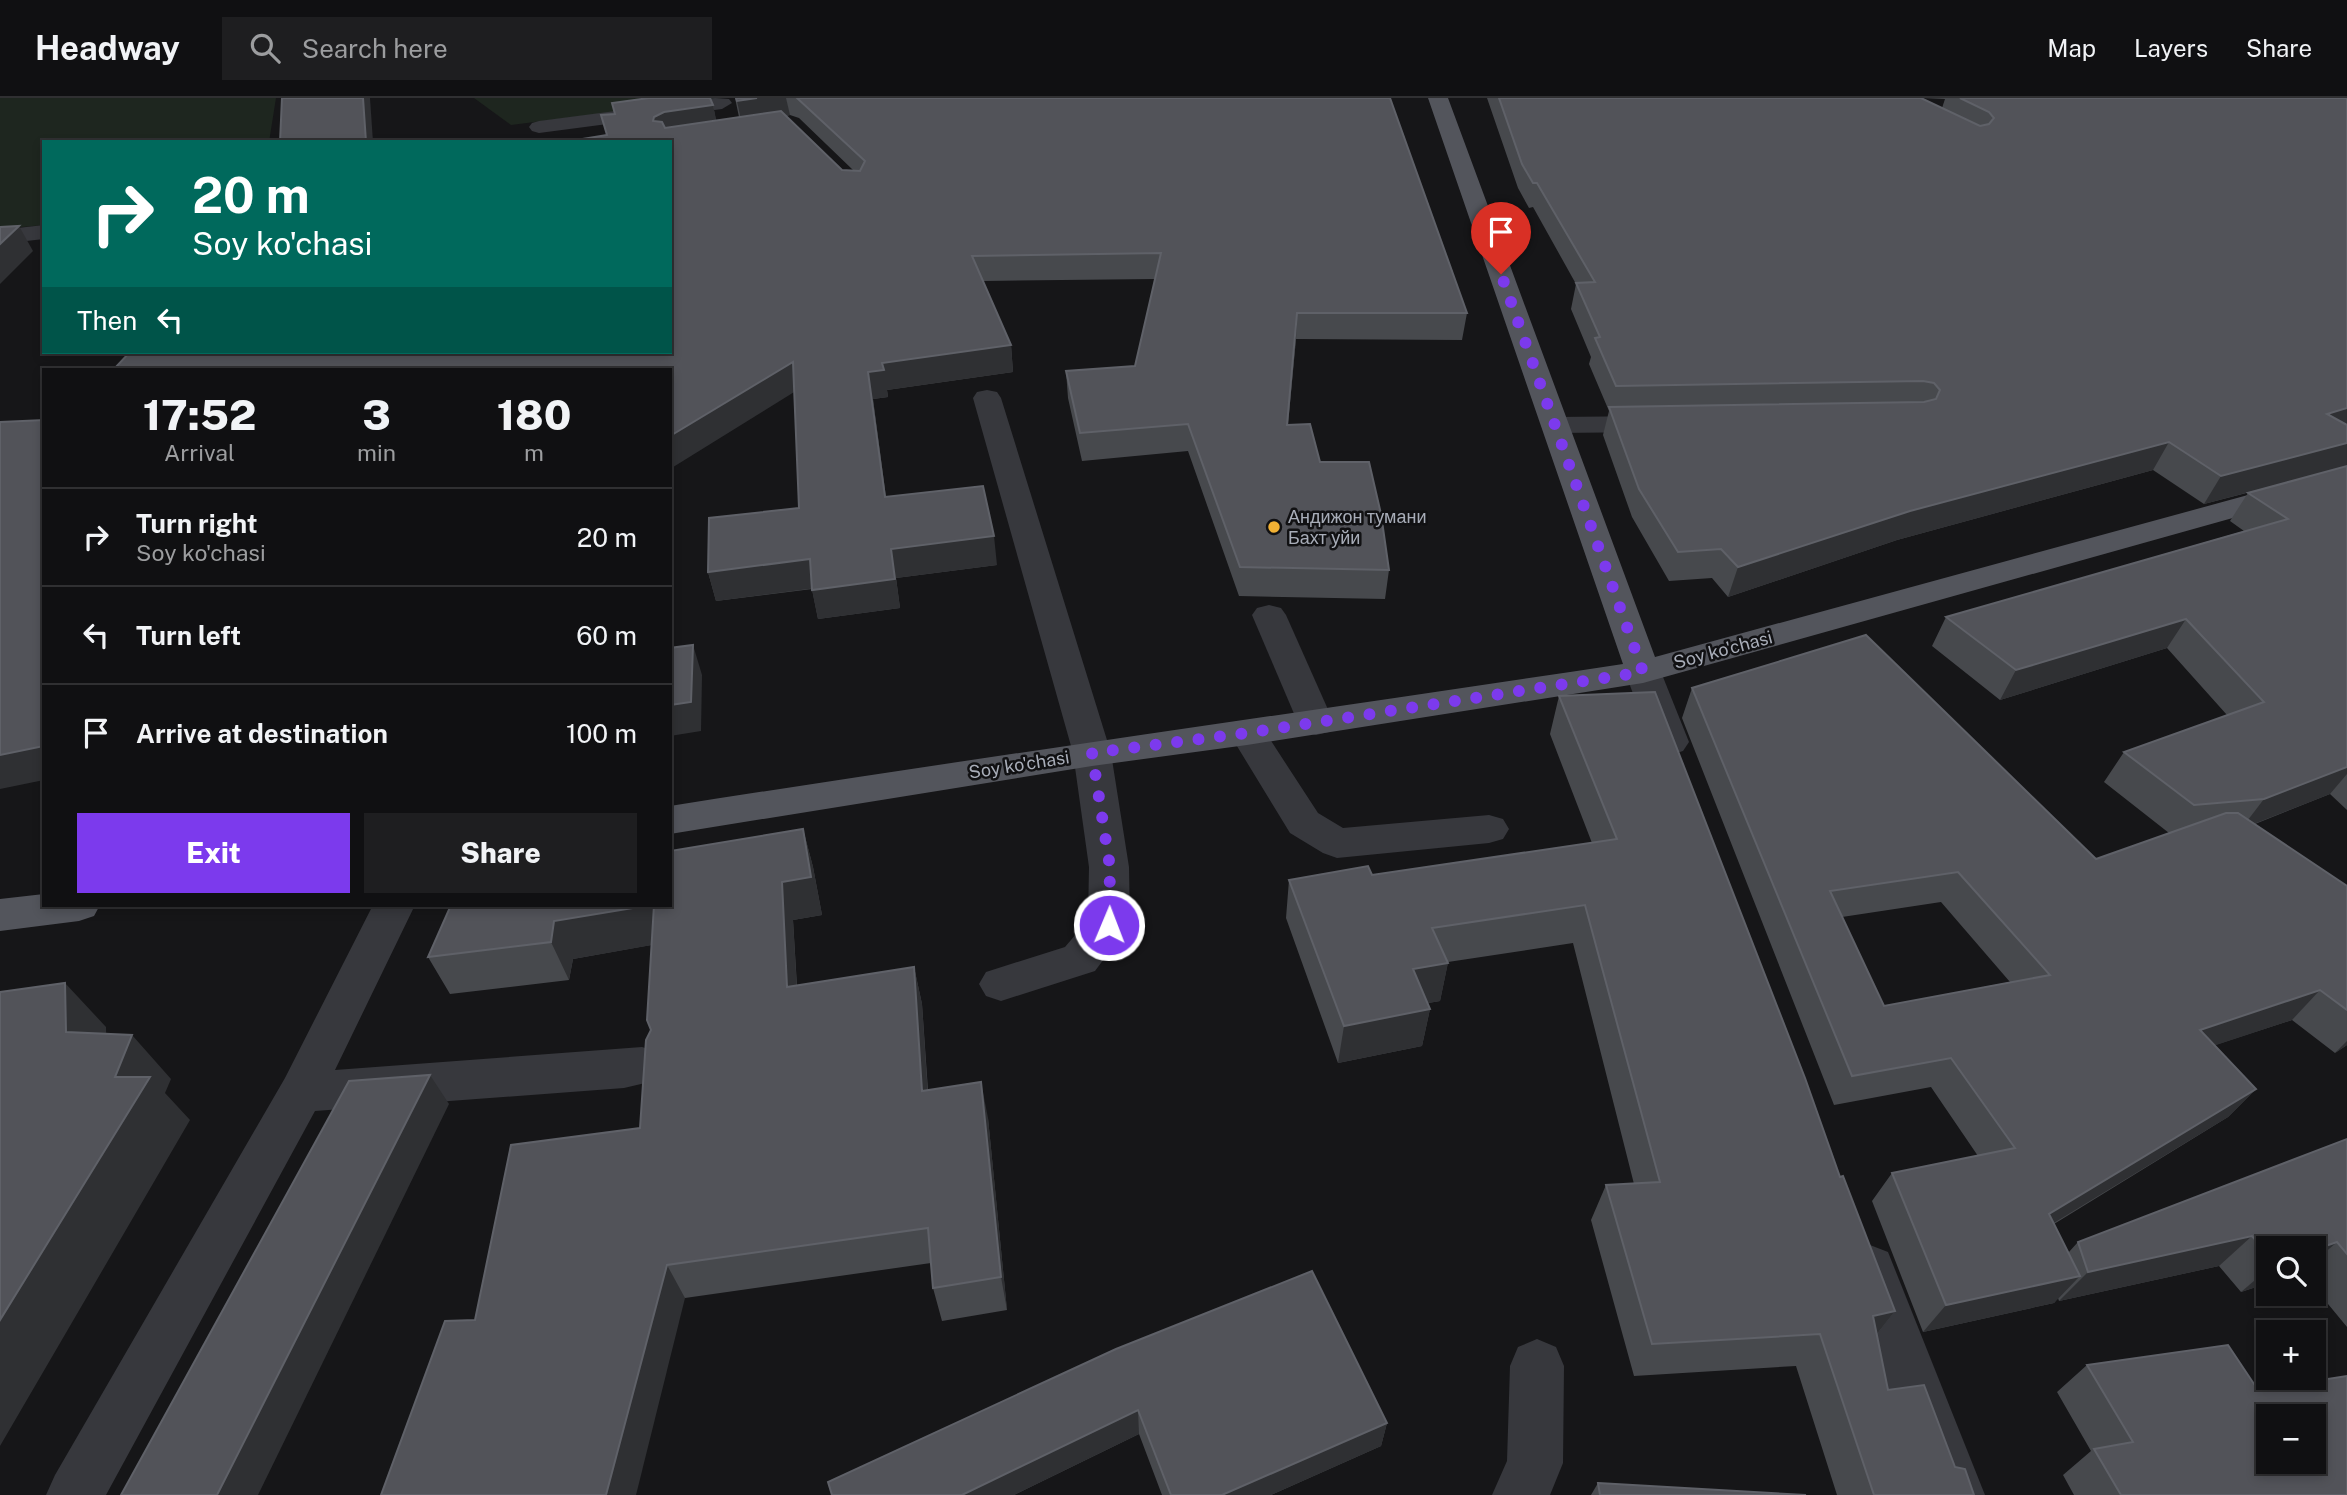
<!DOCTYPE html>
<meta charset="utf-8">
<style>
body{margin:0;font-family:"Public Sans",sans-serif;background:#1e1e20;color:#f1f3f6;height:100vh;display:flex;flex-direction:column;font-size:26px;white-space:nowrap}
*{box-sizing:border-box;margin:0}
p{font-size:23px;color:#9c9d9f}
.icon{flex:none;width:38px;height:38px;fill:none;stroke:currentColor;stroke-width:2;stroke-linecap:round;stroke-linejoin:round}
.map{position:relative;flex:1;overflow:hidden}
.details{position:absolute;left:42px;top:270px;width:630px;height:539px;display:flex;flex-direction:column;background:#101012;border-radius:0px;box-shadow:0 4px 10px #0003,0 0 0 2px #303032}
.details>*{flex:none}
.guide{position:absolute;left:42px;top:42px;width:630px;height:214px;border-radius:0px;box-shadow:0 4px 10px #0003,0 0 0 2px #303032;background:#00695c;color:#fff;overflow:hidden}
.fabs{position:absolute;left:2256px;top:1138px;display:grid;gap:14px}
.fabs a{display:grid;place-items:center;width:70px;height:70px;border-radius:0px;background:#101012;box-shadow:0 4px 10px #0003,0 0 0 2px #303032;font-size:35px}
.pin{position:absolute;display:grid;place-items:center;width:60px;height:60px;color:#fff;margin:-72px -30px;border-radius:50% 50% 50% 0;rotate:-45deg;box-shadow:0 0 7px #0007}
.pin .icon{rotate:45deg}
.me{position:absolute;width:77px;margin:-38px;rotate:1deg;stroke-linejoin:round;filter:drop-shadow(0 0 5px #0008)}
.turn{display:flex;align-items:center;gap:24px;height:147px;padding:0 35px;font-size:32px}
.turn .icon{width:91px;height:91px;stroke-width:2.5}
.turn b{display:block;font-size:49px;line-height:60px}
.then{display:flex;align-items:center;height:66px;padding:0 35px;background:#0003;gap:14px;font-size:26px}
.eta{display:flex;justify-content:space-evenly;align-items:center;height:119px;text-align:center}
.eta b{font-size:42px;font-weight:800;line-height:49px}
.action{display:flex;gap:14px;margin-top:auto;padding:14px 35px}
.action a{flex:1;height:80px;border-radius:0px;background:#7c3aed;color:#fff;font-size:28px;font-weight:800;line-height:80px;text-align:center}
.action a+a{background:#1e1e20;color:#f1f3f6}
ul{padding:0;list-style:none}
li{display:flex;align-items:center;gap:21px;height:98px;padding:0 35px;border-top:2px solid #303032}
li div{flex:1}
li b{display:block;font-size:26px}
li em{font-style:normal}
header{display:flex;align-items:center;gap:42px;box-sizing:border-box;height:98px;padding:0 35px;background:#101012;border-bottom:2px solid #303032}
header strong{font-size:33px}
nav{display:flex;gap:38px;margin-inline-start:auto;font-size:24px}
.search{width:490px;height:63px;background:#1e1e20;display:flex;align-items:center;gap:18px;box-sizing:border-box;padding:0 24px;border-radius:0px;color:#9c9d9f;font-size:26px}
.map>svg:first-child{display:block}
</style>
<header>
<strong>Headway</strong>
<div class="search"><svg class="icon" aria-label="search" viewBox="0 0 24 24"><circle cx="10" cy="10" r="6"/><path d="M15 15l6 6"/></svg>Search here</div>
<nav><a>Map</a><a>Layers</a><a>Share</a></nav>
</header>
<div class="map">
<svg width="2347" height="1397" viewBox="0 0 2347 1397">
<rect width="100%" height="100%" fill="#161618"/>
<!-- green -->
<g fill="#1e261f">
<polygon points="0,0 276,0 269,44 44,44 44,127 0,131"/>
<polygon points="474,0 723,0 511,27"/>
</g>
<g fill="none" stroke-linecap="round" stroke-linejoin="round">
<!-- minor -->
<g fill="#37383d" fill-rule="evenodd">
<polygon points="715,0 729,1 732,5 722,11 539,35 532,33 529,29 532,25 539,23"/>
<polygon points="44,127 44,141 0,146 0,132"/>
<polygon points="987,292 997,294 1001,300 1111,655 1129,769 1130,826 1095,873 1001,903 986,898 979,886 986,874 1065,849 1088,822 1089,769 1073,655 973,300 977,294"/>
<polygon points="1658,318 1668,320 1672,326 1668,332 1658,334 1555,335 1545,333 1541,327 1545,321 1555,319"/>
<polygon points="1269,507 1281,510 1286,517 1334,625 1329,634 1316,637 1303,634 1298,625 1252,517 1257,510"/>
<polygon points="1643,563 1655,566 1661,574 1689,644 1683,653 1670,657 1657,653 1651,644 1625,574 1631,566"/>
<polygon points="1247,623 1260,626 1318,715 1343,730 1489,717 1503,721 1509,731 1503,741 1489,745 1337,760 1323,755 1290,735 1229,635 1234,626"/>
<polygon points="373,807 415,807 335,972 642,949 658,954 665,968 658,982 624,990 315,1013 106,1397 46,1397 55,1377 285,980"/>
<polygon points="1870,1147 1888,1154 1985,1397 1927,1397 1844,1171 1852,1154"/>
<polygon points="1537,1241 1556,1249 1564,1268 1563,1365 1550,1397 1492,1397 1507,1363 1510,1268 1518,1249"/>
</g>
<!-- major -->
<g fill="#53555c" fill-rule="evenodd">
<path d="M1428 0H1448L1655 559 2347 370V388L1643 585 1247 647 1092 668 670 736V708C987 658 1305 614 1623 566Z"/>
<polygon points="44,796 44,807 100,807 94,818 79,823 0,833 0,801"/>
</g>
</g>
<!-- wall -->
<g fill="#47494d" fill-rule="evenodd">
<path d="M735 0H1390L1467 215 1462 242 1296 241 1288 327 1320 364 1389 472 1385 501 1239 498 1188 353 1082 363 1068 300 1066 273 1135 268 1155 181 983 183 1011 247 1013 274 887 292 888 299 873 301 886 399 997 467 896 480 900 510 818 521 812 491 716 503 708 474 799 410 794 294 670 254V44L606 38 713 7 716 23 739 19ZM790 17 799 20 853 72H842L786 18Z"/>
<path d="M1487 0H2347V712L2330 696 2255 726 2347 788V947L2335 955 2292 922 2215 947 2256 991 2228 1019 2054 1126 2068 1155 2078 1144 2347 1041V1229L2314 1189V1150H2268V1185L2241 1194 2219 1168 2059 1203 2058 1200 2054 1205 1923 1234 1872 1103 1892 1075 1978 1058 1931 989 1834 1007 1682 620 1692 590 2096 761 2169 735 2104 684 2124 654 2227 617 2167 550 2000 602 1932 548 1946 519 2244 433 2230 423 2248 395 2285 385 2204 406 2153 372 1897 442 1728 499 1712 480 1669 483 1632 419 1603 337 1609 313 1589 266 1591 259 1571 211 1576 186 1533 109 1529 110 1518 90ZM1922 0 1945 1 1942 10ZM1941 804 2010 884 1884 908 1842 819Z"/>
<polygon points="1559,598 1840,1079 1895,1213 1877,1236 1888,1292 1955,1369 1974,1397 1837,1397 1796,1268 1634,1278 1591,1122 1606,1087 1634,1086 1573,845 1448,864 1440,903 1428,905 1430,911 1422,948 1338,965 1286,820 1289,782 1372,777 1592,745 1550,636"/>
<polygon points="803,731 813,769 822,817 793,822 797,888 914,869 922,906 928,992 988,1020 1007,1212 942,1223 933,1190 931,1165 685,1200 475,1222 640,1030 651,932 651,847 573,861 569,882 450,896 428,859"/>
<polygon points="1116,1251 1387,1325 1381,1348 1271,1397 1162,1397 1139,1336 1014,1397 832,1397"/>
<polygon points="2087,1267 2258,1292 2347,1397 2074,1397 2063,1377 2091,1353 2057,1294"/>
<polygon points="1598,1385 1806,1397 1591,1397"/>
</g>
<!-- shaded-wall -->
<g fill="#2f3033">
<polygon points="363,0 370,0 373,44 366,44"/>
<polygon points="757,0 786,0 790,17 742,26 737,3"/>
<polygon points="713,7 718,30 659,44 653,23 654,19 664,14"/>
<polygon points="19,128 33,153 0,186 0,146"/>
<polygon points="1297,215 1296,241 1285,355 1287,327"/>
<polygon points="1011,247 1013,274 887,292 888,299 873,301 889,428 868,274 882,265"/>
<polygon points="793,264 799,291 670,371 670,338"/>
<polygon points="2347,310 2347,333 2327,316"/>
<polygon points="2169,344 2153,372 1897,442 1728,499 1738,469 1910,413"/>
<polygon points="2347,345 2347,368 2204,406 2221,378"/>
<polygon points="994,438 997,467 896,480 900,510 818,521 812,492 891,451"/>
<polygon points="810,461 816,490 716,503 708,474"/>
<polygon points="2186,521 2167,550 2000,602 2016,572"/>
<polygon points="693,547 702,577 701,633 670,638 670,607"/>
<polygon points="44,648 44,682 0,691 0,657"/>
<polygon points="2347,669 2347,676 2330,696 2241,731 2264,701"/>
<polygon points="803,731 813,769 822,817 793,822 799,927 787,889 782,784"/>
<polygon points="651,807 654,807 669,844 573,861 569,882 551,844 554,823"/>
<polygon points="1448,865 1440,903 1406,909 1413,871"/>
<polygon points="914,869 922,906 930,1029 922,993"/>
<polygon points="65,885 106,929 107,977 66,934"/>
<polygon points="2320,892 2292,922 2174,961 2200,932"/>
<polygon points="1430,911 1422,948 1338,965 1344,928"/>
<polygon points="132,937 171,981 165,995 190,1022 0,1348 0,1222 115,979"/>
<polygon points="2347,943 2347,947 2335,955"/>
<polygon points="430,977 449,1006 258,1397 217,1397"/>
<polygon points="981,984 988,1020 1007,1212 1001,1179"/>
<polygon points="2256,991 2228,1019 2024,1143 2049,1116"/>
<polygon points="2252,1138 2219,1168 2059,1203 2088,1174"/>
<polygon points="2337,1144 2314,1164 2314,1152"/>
<polygon points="667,1167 685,1200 636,1397 606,1397"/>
<polygon points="2268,1171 2268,1185 2241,1194"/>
<polygon points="2080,1178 2054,1205 1923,1234 1946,1207"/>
<polygon points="1895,1213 1869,1246 1873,1218"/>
<polygon points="1138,1312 1139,1336 1014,1397 962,1397"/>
<polygon points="1387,1325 1381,1348 1271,1397 1222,1397"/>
</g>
<!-- building -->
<g fill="#525359" stroke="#5f6168" stroke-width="2" fill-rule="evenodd">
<polygon points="282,0 363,0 366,44 280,44"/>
<polygon points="649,0 710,0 713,7 664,14 654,19 653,23 662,24 665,30 781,13 842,72 860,73 865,63 797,0 1390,0 1467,215 1297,215 1287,327 1310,326 1320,364 1369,364 1381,416 1389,472 1240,469 1188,326 1080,335 1066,273 1135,268 1161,155 972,158 1011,247 882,265 884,272 868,274 885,399 983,388 994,438 891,451 895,481 812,492 810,461 708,474 709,420 799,410 793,264 670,338 670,271 114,271 130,254 670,254 670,44 564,44 607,37 601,17 615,16 612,5"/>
<polygon points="736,0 757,0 737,3"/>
<polygon points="1499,0 1921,0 1980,28 1989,26 1994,20 1989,14 1960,0 2347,0 2347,310 2327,316 2347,327 2347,345 2221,378 2169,344 1910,413 1738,469 1721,451 1678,454 1639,391 1609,309 1924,304 1936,301 1940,292 1934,285 1923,283 1616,288 1595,240 1600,239 1576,185 1595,184 1537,85 1533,85 1522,66"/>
<polygon points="19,128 0,146 0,129"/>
<polygon points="44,322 44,648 0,657 0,324"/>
<polygon points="2347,368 2347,669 2264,701 2194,707 2124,654 2264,604 2186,521 2016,572 1946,519 2288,421 2248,395"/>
<path d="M1866 537 2096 761 2226 715H2238L2347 788V912L2320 892 2200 932 2256 991 2049 1116 2080 1178 1946 1207 1892 1075 2015 1050 1951 960 1852 978 1692 590ZM1958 774 2050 877 1884 908 1830 793Z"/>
<polygon points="693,547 691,604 670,607 670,550"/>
<polygon points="1655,594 1805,980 1840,1079 1843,1078 1895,1213 1873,1218 1888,1292 1924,1287 1955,1369 1965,1371 1974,1397 1874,1397 1820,1236 1652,1246 1606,1087 1660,1084 1585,807 1432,830 1448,865 1413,871 1430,911 1344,928 1289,782 1368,768 1372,777 1617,741 1559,598"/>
<polygon points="803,731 811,779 782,784 787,889 914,869 922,993 981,984 1001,1179 933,1190 928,1130 667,1167 606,1397 381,1397 445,1223 475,1222 511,1047 640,1030 646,942 651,932 647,922 654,807 670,807 670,753"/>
<polygon points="451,807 651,807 554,823 551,844 428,859"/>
<polygon points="65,885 66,934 132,937 115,979 150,979 0,1222 0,894"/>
<polygon points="430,977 217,1397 121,1397 349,983"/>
<polygon points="2347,1041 2347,1156 2337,1144 2314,1152 2314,1150 2268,1150 2268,1156 2252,1138 2088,1174 2078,1144"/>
<polygon points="1312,1173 1387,1325 1222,1397 1171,1397 1138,1312 962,1397 832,1397 828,1384 1116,1251"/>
<path d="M2228 1247 2258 1292 2347 1278V1397H2121L2094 1351 2133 1344 2087 1267ZM2268 1318H2314V1363H2268Z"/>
<polygon points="1598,1385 1806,1397 1600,1397"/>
</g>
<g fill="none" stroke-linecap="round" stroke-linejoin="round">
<!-- route -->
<polyline stroke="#7c3aed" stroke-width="12" stroke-dasharray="0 21.6" points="1109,827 1110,769 1092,655 1247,635 1643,574 1501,176"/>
</g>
<!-- markers -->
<circle fill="#f2b134" stroke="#111113" stroke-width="2.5" cx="1274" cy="429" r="7"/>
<g text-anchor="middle" stroke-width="5" stroke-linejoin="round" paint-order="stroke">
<!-- poi labels -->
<g font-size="18" fill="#a8adb8" stroke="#111113" text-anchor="start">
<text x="1288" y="425">Андижон тумани<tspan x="1288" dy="21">Бахт уйи</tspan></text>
</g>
<!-- street labels -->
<g font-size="18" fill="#a8adb8" stroke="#111113">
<text transform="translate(1723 552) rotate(-15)" y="6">Soy ko'chasi</text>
<text transform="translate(1019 667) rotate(-9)" y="6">Soy ko'chasi</text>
</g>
</g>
</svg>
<div class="fabs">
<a><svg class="icon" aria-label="search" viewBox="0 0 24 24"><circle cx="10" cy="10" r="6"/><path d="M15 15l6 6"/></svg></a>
<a>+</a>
<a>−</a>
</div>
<div class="pin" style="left:1501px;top:176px;background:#d93025"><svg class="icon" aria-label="arrive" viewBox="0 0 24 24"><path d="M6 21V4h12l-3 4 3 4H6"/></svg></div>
<svg class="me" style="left:1109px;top:827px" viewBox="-20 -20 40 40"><circle r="17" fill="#7c3aed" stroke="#fff" stroke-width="3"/><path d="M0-11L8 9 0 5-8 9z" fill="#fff"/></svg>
<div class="guide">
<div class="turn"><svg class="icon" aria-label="right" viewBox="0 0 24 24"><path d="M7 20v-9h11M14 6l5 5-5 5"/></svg><div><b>20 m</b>Soy ko'chasi</div></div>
<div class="then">Then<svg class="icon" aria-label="left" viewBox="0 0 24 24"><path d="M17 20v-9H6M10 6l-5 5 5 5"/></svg></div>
</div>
<section class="details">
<div class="eta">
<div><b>17:52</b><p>Arrival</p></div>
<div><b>3</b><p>min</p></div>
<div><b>180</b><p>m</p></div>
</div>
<ul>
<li><svg class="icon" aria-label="right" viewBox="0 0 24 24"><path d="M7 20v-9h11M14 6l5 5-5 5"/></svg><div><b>Turn right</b><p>Soy ko'chasi</p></div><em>20 m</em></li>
<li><svg class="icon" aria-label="left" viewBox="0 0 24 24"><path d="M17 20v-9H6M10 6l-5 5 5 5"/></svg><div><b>Turn left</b></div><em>60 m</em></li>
<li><svg class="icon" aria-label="arrive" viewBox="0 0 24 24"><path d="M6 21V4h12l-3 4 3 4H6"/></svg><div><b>Arrive at destination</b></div><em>100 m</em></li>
</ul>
<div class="action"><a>Exit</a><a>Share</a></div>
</section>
</div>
